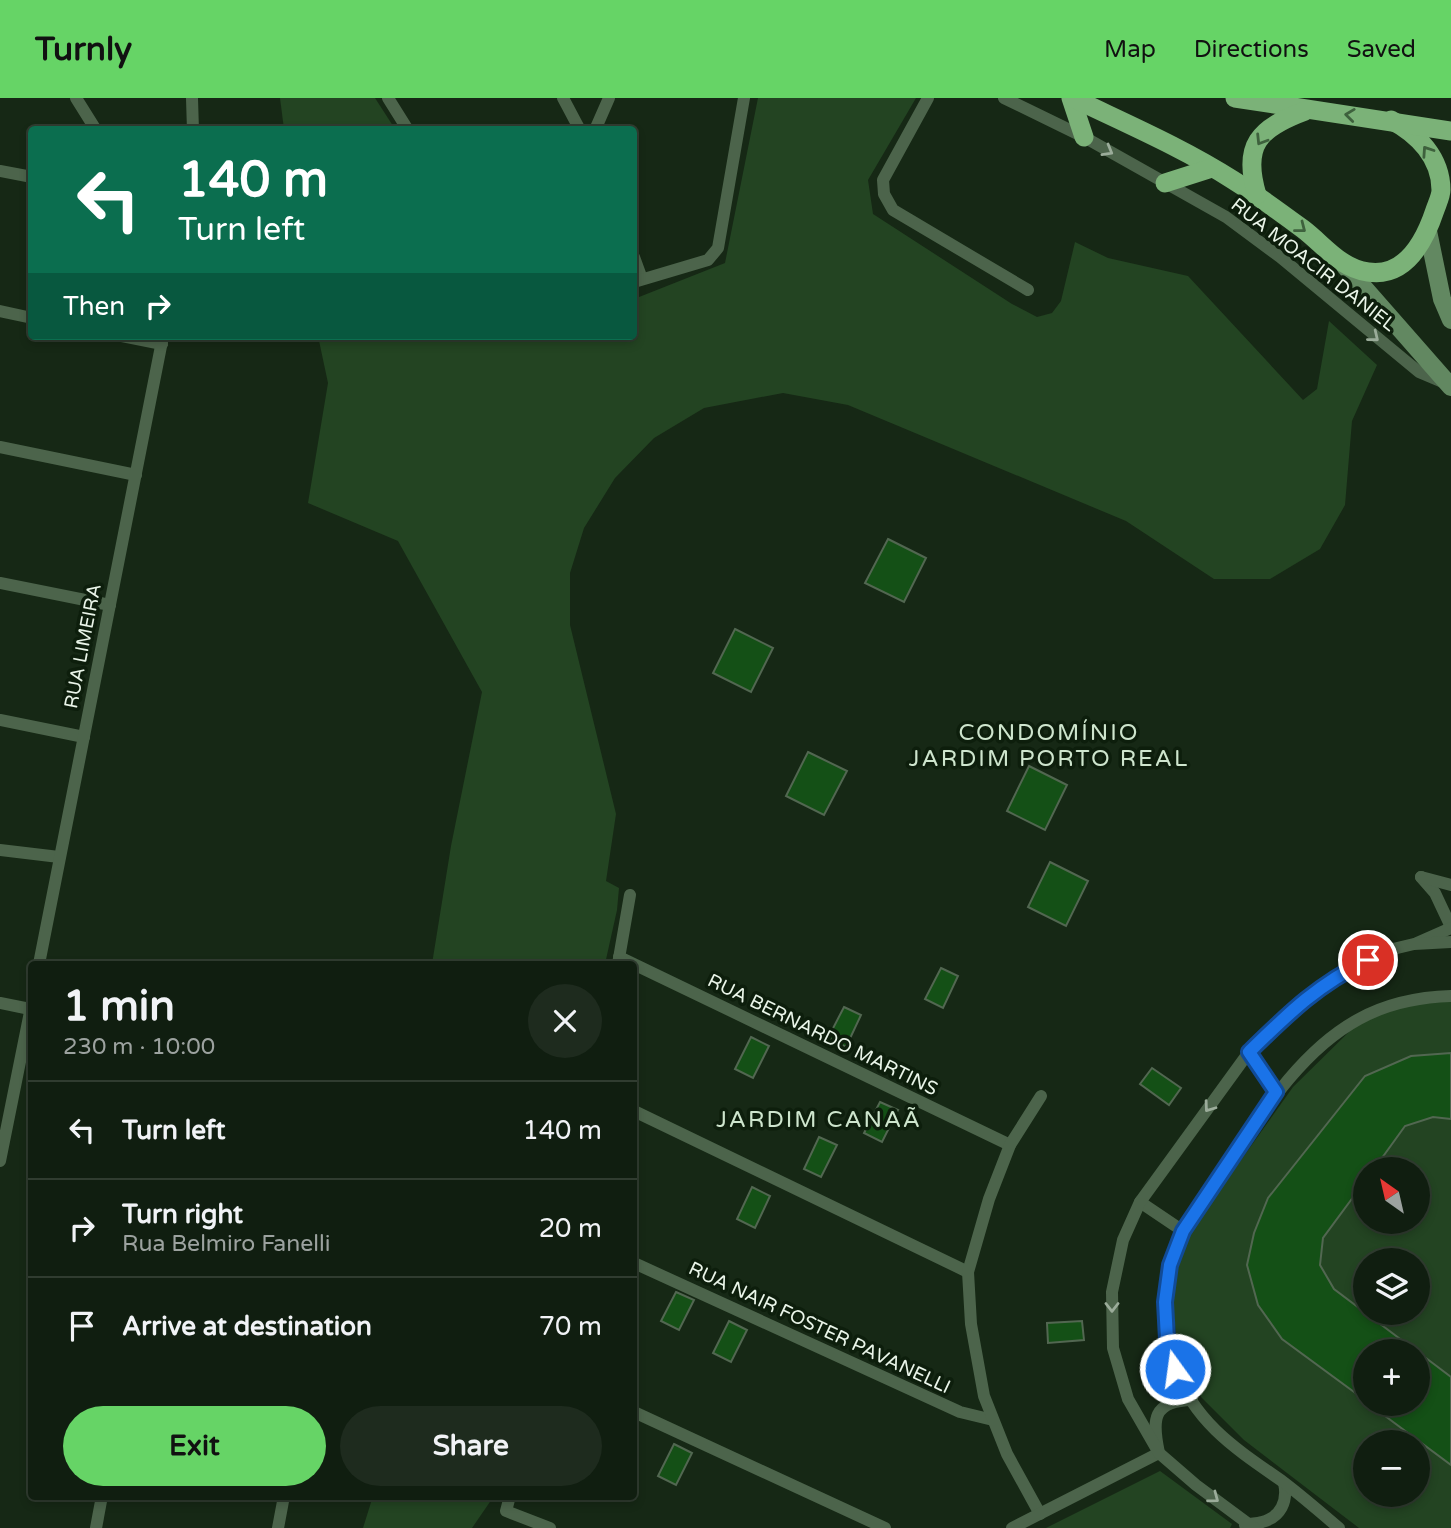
<!DOCTYPE html>
<meta charset="utf-8">
<style>
body{margin:0;font-family:"Varela Round",sans-serif;background:#1e2b1e;color:#f1f3f6;height:100vh;display:flex;flex-direction:column;font-size:26px;white-space:nowrap}
*{box-sizing:border-box;margin:0}
p{font-size:23px;color:#9ca29f}
.icon{flex:none;width:38px;height:38px;fill:none;stroke:currentColor;stroke-width:2;stroke-linecap:round;stroke-linejoin:round}
.map{position:relative;flex:1;overflow:hidden}
.drawer{position:absolute;left:28px;top:863px;width:609px;height:539px;display:flex;flex-direction:column;background:#101e10;border-radius:7px;box-shadow:0 4px 10px #0003,0 0 0 2px #303c30}
.drawer>*{flex:none}
.top-card{position:absolute;left:28px;top:28px;width:609px;height:214px;border-radius:7px;box-shadow:0 4px 10px #0003,0 0 0 2px #303c30;background:#0b6e4f;color:#fff;overflow:hidden}
.needle{width:46px;rotate:326deg}
.tools{position:absolute;left:1353px;top:1059px;display:grid;gap:14px}
.tools a{display:grid;place-items:center;width:77px;height:77px;border-radius:50%;background:#101e10;box-shadow:0 4px 10px #0003,0 0 0 2px #303c30;font-size:35px}
.pin{position:absolute;display:grid;place-items:center;width:60px;height:60px;color:#fff;margin:-30px;border:4px solid #fff;border-radius:50%;box-shadow:0 2px 7px #0007}
.me{position:absolute;width:77px;margin:-38px;rotate:346deg;stroke-linejoin:round;filter:drop-shadow(0 0 5px #0008)}
.turn{display:flex;align-items:center;gap:24px;height:147px;padding:0 35px;font-size:32px}
.turn .icon{width:91px;height:91px;stroke-width:2.5}
.turn b{display:block;font-size:49px;line-height:60px}
.then{display:flex;align-items:center;height:66px;padding:0 35px;background:#0003;gap:14px;font-size:26px}
.round{display:grid;place-items:center;flex:none;width:74px;height:74px;border-radius:37px;background:#1e2b1e}
.headline{display:flex;align-items:center;justify-content:space-between;height:119px;padding:0 35px}
h1{font-size:42px;font-weight:700;line-height:52px}
.action{display:flex;gap:14px;margin-top:auto;padding:14px 35px}
.action a{flex:1;height:80px;border-radius:42px;background:#66d466;color:#111;font-size:28px;font-weight:700;line-height:80px;text-align:center}
.action a+a{background:#1e2b1e;color:#f1f3f6}
ul{padding:0;list-style:none}
li{display:flex;align-items:center;gap:21px;height:98px;padding:0 35px;border-top:2px solid #303c30}
li div{flex:1}
li b{display:block;font-size:26px}
li em{font-style:normal}
header{display:flex;align-items:center;gap:42px;box-sizing:border-box;height:98px;padding:0 35px;background:#66d466;color:#111}
header strong{font-size:33px}
nav{display:flex;gap:38px;margin-inline-start:auto;font-size:24px}
.map>svg:first-child{display:block}
</style>
<header>
<strong>Turnly</strong>
<nav><a>Map</a><a>Directions</a><a>Saved</a></nav>
</header>
<div class="map">
<svg width="1451" height="1430" viewBox="0 0 1451 1430">
<rect width="100%" height="100%" fill="#162815"/>
<!-- green -->
<g fill="#234422" fill-rule="evenodd">
<polygon points="280,0 375,0 395,31 284,31"/>
<polygon points="758,0 916,0 868,82 873,116 1012,206 1037,219 1052,215 1061,203 1075,144 1108,160 1188,178 1303,302 1317,291 1329,223 1377,267 1352,323 1345,407 1320,451 1270,481 1214,481 1126,423 848,307 783,295 704,310 654,340 615,380 584,430 570,475 570,527 616,716 606,783 619,790 617,812 605,866 432,866 451,748 482,594 398,443 308,405 328,285 318,238 532,240 537,238 634,238 634,201 725,165"/>
<path d="M1451 902V1430H1359L1244 1342 1201 1299 1176 1237 1173 1207 1176 1168 1189 1135 1293 989 1357 926 1394 909ZM1365 1071H1418V1124H1365ZM1365 1162H1418V1214H1365ZM1365 1253H1418V1306H1365ZM1365 1344H1418V1396H1365Z"/>
<polygon points="1160,1373 1232,1426 1230,1430 1046,1430"/>
<polygon points="373,1398 494,1398 472,1430 363,1430"/>
</g>
<!-- building -->
<g fill="#145016" stroke="#526751" stroke-width="2">
<polygon points="888,441 926,460 904,504 865,485"/>
<polygon points="735,531 773,550 751,594 713,575"/>
<polygon points="808,654 847,673 824,717 786,698"/>
<polygon points="1029,668 1067,687 1045,732 1007,713"/>
<polygon points="1050,764 1088,783 1066,828 1028,809"/>
<polygon points="941,870 958,878 943,910 925,901"/>
<polygon points="844,909 861,917 846,949 828,940"/>
<polygon points="751,939 769,948 753,980 735,971"/>
<polygon points="1451,955 1451,1021 1433,1019 1405,1028 1374,1071 1365,1071 1365,1083 1323,1140 1320,1167 1334,1191 1416,1253 1365,1253 1365,1302 1282,1241 1258,1207 1247,1167 1254,1135 1268,1100 1365,978 1411,958"/>
<polygon points="1152,970 1181,990 1169,1007 1140,986"/>
<polygon points="880,1004 898,1012 882,1044 864,1035"/>
<polygon points="819,1039 837,1047 821,1079 804,1071"/>
<polygon points="752,1089 770,1098 755,1130 737,1121"/>
<polygon points="676,1194 694,1202 679,1232 661,1223"/>
<polygon points="729,1223 747,1232 731,1264 713,1255"/>
<polygon points="1082,1223 1084,1242 1048,1245 1047,1225"/>
<polygon points="1418,1254 1451,1279 1451,1367 1369,1306 1418,1306"/>
<polygon points="674,1346 692,1355 676,1387 658,1378"/>
</g>
<g fill="none" stroke-linecap="round" stroke-linejoin="round">
<!-- minor -->
<g stroke="#4c644b" stroke-width="12">
<polyline points="76,0 96,32"/>
<polyline points="192,0 193,32"/>
<polyline points="388,0 408,32"/>
<polyline points="563,0 580,32"/>
<polyline points="928,0 883,82 884,96 893,112 1028,192"/>
<polyline points="1004,0 1084,39 1226,119 1280,159 1419,274 1445,285"/>
<polyline points="595,32 609,0"/>
<polyline points="0,73 32,79"/>
<polyline points="634,159 642,181"/>
<polyline points="634,184 708,162 718,150 744,0"/>
<polyline points="0,213 32,220"/>
<polyline points="122,238 162,246"/>
<polyline points="0,349 136,377"/>
<polyline points="0,485 110,507"/>
<polyline points="0,622 84,639"/>
<polyline points="0,752 59,759"/>
<polyline points="1421,779 1435,795 1451,829"/>
<polyline points="1421,779 1451,787"/>
<polyline points="1417,845 1451,830"/>
<polyline points="619,859 1010,1047"/>
<polyline points="39,866 163,238"/>
<polyline points="618,866 630,797"/>
<polyline points="0,905 30,911"/>
<polyline points="1249,954 1276,994"/>
<polyline points="634,1013 968,1174"/>
<polyline points="0,1063 32,904"/>
<polyline points="1140,1104 1183,1133"/>
<polyline points="634,1165 960,1314 993,1322"/>
<polyline points="634,1314 885,1430"/>
<polyline points="510,1398 506,1413 550,1430"/>
<polyline points="1040,1416 1007,1356 984,1298 971,1226 968,1174 989,1101 1010,1047 1041,998"/>
<path d="M1245 1427C1250 1425 1256 1426 1262 1424 1281 1419 1288 1403 1284 1385"/>
<polyline points="96,1430 102,1398"/>
<polyline points="278,1430 284,1398"/>
<path d="M1012 1430 1159 1355C1152 1322 1152 1303 1192 1302"/>
<polyline points="1254,1430 1196,1387 1159,1355 1128,1301 1113,1250 1112,1194 1123,1142 1140,1104 1249,954 1292,911 1319,889 1344,874 1393,851 1414,846 1451,844"/>
<path d="M1339 1430C1320 1414 1302 1398 1282 1383 1236 1351 1195 1325 1175 1270 1163 1238 1161 1198 1171 1165 1181 1133 1201 1106 1220 1078 1258 1022 1298 954 1359 921 1388 905 1419 899 1451 898"/>
</g>
<!-- secondary -->
<g stroke="#628861" stroke-width="18">
<polyline points="1428,133 1442,201 1451,222"/>
<polyline points="1344,167 1451,289"/>
</g>
<!-- trunk -->
<g stroke="#7bb278" stroke-width="19">
<polyline points="1071,0 1084,39"/>
<path d="M1073 0C1127 26 1183 50 1233 82 1257 97 1280 114 1303 131 1324 147 1340 170 1368 174 1406 180 1425 142 1435 112 1437 106 1441 98 1441 92 1441 60 1418 36 1391 22"/>
<polyline points="1235,0 1451,33"/>
<polyline points="1165,85 1212,70"/>
<path d="M1257 97C1242 47 1259 30 1305 13"/>
</g>
</g>
<!-- one-way arrows -->
<defs><path id="oneway-chevron" d="M-2-3.5L2.5 0L-2 3.5" fill="none" stroke-width="1.6" stroke-linecap="round" stroke-linejoin="round" transform="scale(1.75)"/></defs>
<g stroke="#3e613d">
<use href="#oneway-chevron" transform="translate(1350 17) rotate(-173)"/>
<use href="#oneway-chevron" transform="translate(1261 42) rotate(122)"/>
<use href="#oneway-chevron" transform="translate(1427 53) rotate(-124)"/>
<use href="#oneway-chevron" transform="translate(1301 130) rotate(38)"/>
</g>
<g stroke="#9bac9a">
<use href="#oneway-chevron" transform="translate(1108 53) rotate(30)"/>
<use href="#oneway-chevron" transform="translate(1374 239) rotate(39)"/>
<use href="#oneway-chevron" transform="translate(1209 1009) rotate(126)"/>
<use href="#oneway-chevron" transform="translate(1112 1209) rotate(90)"/>
<use href="#oneway-chevron" transform="translate(1214 1400) rotate(37)"/>
</g>
<g fill="none" stroke-linecap="round" stroke-linejoin="round">
<!-- route casing -->
<g stroke="#114b97" stroke-width="18">
<path id="route" d="M1175 1271 1167 1241 1165 1204 1170 1167 1183 1133 1276 994 1249 954C1289 915 1317 887 1368 862"/>
</g>
<!-- route -->
<use href="#route" stroke="#1a73e8" stroke-width="12"/>
</g>
<g text-anchor="middle" stroke-width="7" stroke-linejoin="round" paint-order="stroke">
<!-- street labels -->
<g font-size="19" fill="#eaf5e9" stroke="#0d1e0c">
<text transform="translate(1314 166) rotate(38)" y="7">RUA MOACIR DANIEL</text>
<text transform="translate(82 548) rotate(-79)" y="7">RUA LIMEIRA</text>
<text transform="translate(823 936) rotate(26)" y="7">RUA BERNARDO MARTINS</text>
<text transform="translate(820 1229) rotate(25)" y="7">RUA NAIR FOSTER PAVANELLI</text>
</g>
<!-- quarter labels -->
<g font-size="23" letter-spacing="2" fill="#cee5cd" stroke="#0d1e0c">
<text x="1049" y="642">CONDOMÍNIO<tspan x="1049" dy="26">JARDIM PORTO REAL</tspan></text>
<text x="819" y="1029">JARDIM CANAÃ</text>
</g>
</g>
</svg>
<div class="tools">
<a><svg class="needle" viewBox="-14 -14 28 28"><path d="M0-13l5 13h-10z" fill="#e53935"/><path d="M0 13l5-13h-10z" fill="#9ca29f"/></svg></a>
<a><svg class="icon" aria-label="layers" viewBox="0 0 24 24"><path d="M12 4l9 5-9 5-9-5zM3 14l9 5 9-5"/></svg></a>
<a>+</a>
<a>−</a>
</div>
<div class="pin" style="left:1368px;top:862px;background:#d93025"><svg class="icon" aria-label="arrive" viewBox="0 0 24 24"><path d="M6 21V4h12l-3 4 3 4H6"/></svg></div>
<svg class="me" style="left:1175px;top:1271px" viewBox="-20 -20 40 40"><circle r="17" fill="#1a73e8" stroke="#fff" stroke-width="3"/><path d="M0-11L8 9 0 5-8 9z" fill="#fff"/></svg>
<div class="top-card">
<div class="turn"><svg class="icon" aria-label="left" viewBox="0 0 24 24"><path d="M17 20v-9H6M10 6l-5 5 5 5"/></svg><div><b>140 m</b>Turn left</div></div>
<div class="then">Then<svg class="icon" aria-label="right" viewBox="0 0 24 24"><path d="M7 20v-9h11M14 6l5 5-5 5"/></svg></div>
</div>
<section class="drawer">
<div class="headline"><div><h1>1 min</h1><p>230 m · 10:00</p></div><a class="round"><svg class="icon" aria-label="close" viewBox="0 0 24 24"><path d="M6 6l12 12M18 6L6 18"/></svg></a></div>
<ul>
<li><svg class="icon" aria-label="left" viewBox="0 0 24 24"><path d="M17 20v-9H6M10 6l-5 5 5 5"/></svg><div><b>Turn left</b></div><em>140 m</em></li>
<li><svg class="icon" aria-label="right" viewBox="0 0 24 24"><path d="M7 20v-9h11M14 6l5 5-5 5"/></svg><div><b>Turn right</b><p>Rua Belmiro Fanelli</p></div><em>20 m</em></li>
<li><svg class="icon" aria-label="arrive" viewBox="0 0 24 24"><path d="M6 21V4h12l-3 4 3 4H6"/></svg><div><b>Arrive at destination</b></div><em>70 m</em></li>
</ul>
<div class="action"><a>Exit</a><a>Share</a></div>
</section>
</div>
